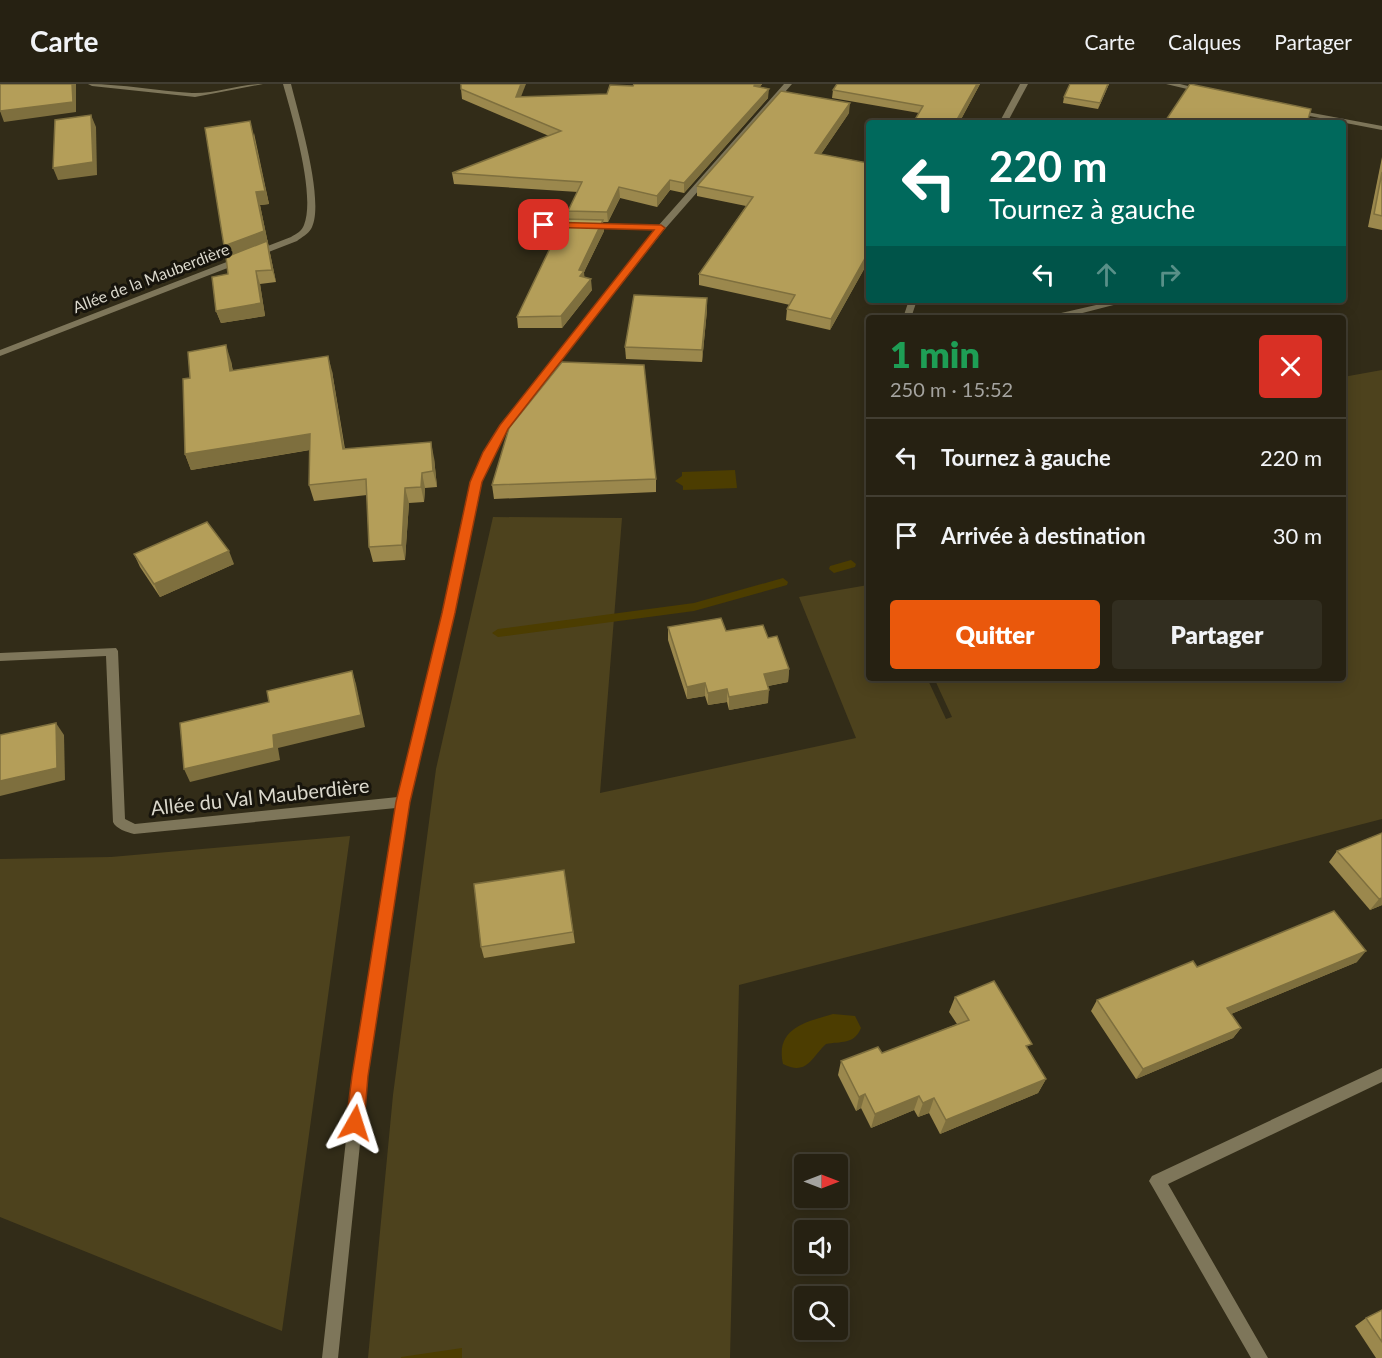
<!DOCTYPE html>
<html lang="fr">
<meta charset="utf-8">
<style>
body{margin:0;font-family:Lato,sans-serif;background:#322e20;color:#f1f3f6;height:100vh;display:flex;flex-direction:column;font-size:22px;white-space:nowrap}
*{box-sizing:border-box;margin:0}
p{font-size:20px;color:#a4a39f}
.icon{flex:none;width:33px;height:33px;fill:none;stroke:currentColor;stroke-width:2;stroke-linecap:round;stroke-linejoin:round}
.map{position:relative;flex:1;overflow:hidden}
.side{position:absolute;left:866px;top:231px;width:480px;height:366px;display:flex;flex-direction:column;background:#262112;border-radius:6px;box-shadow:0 3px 15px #0003,0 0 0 2px #423e32}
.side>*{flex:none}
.banner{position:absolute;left:866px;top:36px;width:480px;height:183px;border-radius:6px;box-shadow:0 3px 15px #0003,0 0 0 2px #423e32;background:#00695c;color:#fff;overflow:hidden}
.needle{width:39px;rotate:90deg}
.fabs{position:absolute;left:794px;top:1070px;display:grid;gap:12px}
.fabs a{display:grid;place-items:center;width:54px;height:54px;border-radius:6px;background:#262112;box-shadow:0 3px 15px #0003,0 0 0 2px #423e32;font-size:30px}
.pin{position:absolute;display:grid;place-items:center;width:51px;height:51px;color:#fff;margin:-26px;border-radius:12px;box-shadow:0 3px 9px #0006}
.me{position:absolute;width:66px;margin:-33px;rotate:6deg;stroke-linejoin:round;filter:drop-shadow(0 0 4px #0008)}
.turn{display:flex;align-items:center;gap:21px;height:126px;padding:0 24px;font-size:27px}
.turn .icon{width:78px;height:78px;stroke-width:2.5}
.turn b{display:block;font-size:42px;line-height:51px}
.lanes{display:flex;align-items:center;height:57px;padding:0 24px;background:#0003;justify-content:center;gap:30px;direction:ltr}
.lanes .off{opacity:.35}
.round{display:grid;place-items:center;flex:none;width:63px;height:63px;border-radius:6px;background:#322e20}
.summary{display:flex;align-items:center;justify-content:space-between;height:102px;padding:0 24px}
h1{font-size:36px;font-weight:800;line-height:45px;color:#1e9e55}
.primary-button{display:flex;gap:12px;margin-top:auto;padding:12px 24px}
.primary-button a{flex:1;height:69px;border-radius:6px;background:#ea580c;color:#fff;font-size:24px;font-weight:800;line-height:69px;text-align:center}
.primary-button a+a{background:#322e20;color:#f1f3f6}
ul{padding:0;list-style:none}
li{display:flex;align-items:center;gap:18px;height:78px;padding:0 24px;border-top:2px solid #423e32}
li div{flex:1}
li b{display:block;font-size:22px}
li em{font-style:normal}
header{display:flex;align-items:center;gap:36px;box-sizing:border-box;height:84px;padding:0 30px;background:#262112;border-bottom:2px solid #423e32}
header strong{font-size:28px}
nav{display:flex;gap:33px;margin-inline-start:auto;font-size:21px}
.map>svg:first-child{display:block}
</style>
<header>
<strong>Carte</strong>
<nav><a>Carte</a><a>Calques</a><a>Partager</a></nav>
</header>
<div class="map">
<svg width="1382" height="1274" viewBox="0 0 1382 1274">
<rect width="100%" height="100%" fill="#322c18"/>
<!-- green -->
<g fill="#4d421d">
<polygon points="1382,286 1382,735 739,901 730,1274 368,1274 393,1011 436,685 493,433 622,434 600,709 856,654 799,513 868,501 868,594 927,594 946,635 952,633 934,594 1342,594 1343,293"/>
<polygon points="350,752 282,1247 0,1133 0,775 111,773"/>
</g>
<!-- water -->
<g fill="#4c3d01">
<polygon points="735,386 737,404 683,406 683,402 675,397 682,392 682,388"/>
<path d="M833 930 855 932 861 944C854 961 841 957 826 960 811 974 807 992 783 980 775 944 806 938 833 930Z"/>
<polygon points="462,1264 462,1274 401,1274 401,1273"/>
</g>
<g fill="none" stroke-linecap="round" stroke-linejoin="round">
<!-- stream -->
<g fill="#4c3d01" fill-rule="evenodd">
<polygon points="851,476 856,480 855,483 834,489 829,485 830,482"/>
<polygon points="783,494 788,498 787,501 694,527 498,553 492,549 498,545 694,519"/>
</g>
<!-- service -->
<polygon fill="#7e765a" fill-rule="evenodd" points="542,139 661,142 665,144 661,146 545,143 542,143"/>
<!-- minor -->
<g fill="#7e765a" fill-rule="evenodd">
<path d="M88 0C123 0 157 7 192 9 215 10 239 0 263 0L195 13 92 2Z"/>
<path d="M283 0H291C298 29 326 119 311 145 308 150 302 153 297 157L0 272V266L291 153C296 150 302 147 304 141 316 111 292 32 283 0Z"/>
<path d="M784 0H792L664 146 508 344 494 368 481 398 455 529 409 718 367 992 338 1274H322L353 992 396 724 134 750C127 748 116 745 113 738L106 572 0 577V569L116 564 118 567 125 735 135 740 398 713 443 529 471 398 484 368 501 341 658 142Z"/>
<polygon points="1020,0 1028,0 1007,39 999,39"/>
<polygon points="909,216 917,216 911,234 903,234"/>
<polygon points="1118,216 1133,216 1063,234 1047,234 1048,232"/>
<polygon points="1382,984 1382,998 1168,1100 1268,1274 1251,1274 1152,1102 1149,1097 1152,1092"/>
</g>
<!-- tertiary -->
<g fill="#7e765a" fill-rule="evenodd">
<polygon points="1166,0 1180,0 1208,7 1204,9"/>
<polygon points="1291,25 1382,42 1382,46 1294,29 1290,27"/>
</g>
</g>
<!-- wall -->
<g fill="#9b884d">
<polygon points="634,0 762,0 760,3 768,14 684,109 670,106 657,123 620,114 608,138 603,138 604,147 584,188 584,193 592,206 562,244 518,244 517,233 569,135 568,127 578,108 454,100 452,89 549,52 462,15 461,5 521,13 607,10 633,2"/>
<polygon points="837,0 980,0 959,39 919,29 832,14 833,6"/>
<polygon points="1070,0 1109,0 1098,25 1063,19 1064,13"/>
<polygon points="849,29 821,70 868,79 868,178 830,246 786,236 787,225 790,221 699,201 699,190 746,122 697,112 697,102"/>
<polygon points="254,49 269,120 260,121 276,198 260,200 265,232 221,239 216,227 228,190 227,172"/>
<polygon points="1382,73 1382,146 1368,143"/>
<polygon points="707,214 707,226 702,278 626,275 625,263"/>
<polygon points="231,277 233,287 332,287 345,365 434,374 437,403 425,404 424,418 409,419 405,476 373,478 369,463 367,411 314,417 309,401 310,366 191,386 185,370 190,294"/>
<polygon points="656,395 656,408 494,415 492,401"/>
<polygon points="134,470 234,480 160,513 140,483"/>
<polygon points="668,543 726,547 768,554 789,585 788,598 768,602 768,619 729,626 727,618 708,621 705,612 687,615 668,556"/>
<polygon points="1382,749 1382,821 1370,826 1329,778 1337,767"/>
<polygon points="564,786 575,859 484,874 481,863"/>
<polygon points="1357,878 1231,930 1241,944 1233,954 1136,995 1091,927 1097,916 1197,883"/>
<polygon points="955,913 1029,966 1046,995 1038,1009 940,1050 929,1029 918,1033 914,1026 871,1044 861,1024 856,1027 838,991 841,977 882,969 957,940 949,928"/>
<polygon points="1382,1226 1382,1274 1376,1274 1355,1242 1366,1234"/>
</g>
<!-- shaded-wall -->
<g fill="#7e6f3e">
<polygon points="72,0 76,0 76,28 4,38 0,27"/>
<polygon points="521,0 526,0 517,23 516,13"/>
<polygon points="755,0 762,0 753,12 754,2"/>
<polygon points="977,0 980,0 959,39 955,39"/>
<polygon points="1108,0 1109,0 1098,25 1100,19"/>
<polygon points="769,5 768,14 684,109 684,99"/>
<polygon points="850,19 849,29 815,79 815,69"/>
<polygon points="91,31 96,43 97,91 58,96 53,84"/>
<polygon points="250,37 269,120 260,121 276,198 272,186 228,175 224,162"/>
<polygon points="670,96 670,106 657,123 657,112"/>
<polygon points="619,103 620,114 608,138 607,128"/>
<polygon points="603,136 604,147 584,188 585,198 581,203 579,186"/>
<polygon points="868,169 868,178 830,246 831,235"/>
<polygon points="256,187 260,200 265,232 221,239 216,227"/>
<polygon points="591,195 592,206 562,244 561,232"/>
<polygon points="707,214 707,226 702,278 702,266"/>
<polygon points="226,261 231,277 235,303 230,287"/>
<polygon points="328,272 332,287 347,381 343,365"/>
<polygon points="310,350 315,365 191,386 185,370"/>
<polygon points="431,358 434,374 437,403 433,387"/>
<polygon points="422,389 425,404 424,418 421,403"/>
<polygon points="405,404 409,419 405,476 402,461"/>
<polygon points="229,467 234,480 160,513 154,500"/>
<polygon points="789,585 788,598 763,603 764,590"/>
<polygon points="352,587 356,600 365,643 278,664 280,676 190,698 184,685 273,651"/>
<polygon points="705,599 705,612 687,615 687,603"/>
<polygon points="727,605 727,618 708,621 708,609"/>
<polygon points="769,606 768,619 729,626 729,613"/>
<polygon points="56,639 64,651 65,696 0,712 0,697"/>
<polygon points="1382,814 1382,821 1370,826 1379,815"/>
<polygon points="1366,867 1357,878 1219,935 1227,924"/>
<polygon points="1241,944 1233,954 1136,995 1143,985"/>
<polygon points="1046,995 1038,1009 940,1050 946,1036"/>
<polygon points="865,1010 861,1024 856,1027 859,1013"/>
<polygon points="919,1012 914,1026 871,1044 875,1030"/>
<polygon points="934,1014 929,1029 918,1033 923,1019"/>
</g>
<!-- building -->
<g fill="#b49e59" stroke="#7e6f3e" stroke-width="1.5">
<polygon points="0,0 72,0 73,18 0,27"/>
<polygon points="461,0 521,0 516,13 607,10 610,1 633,2 634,0 755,0 754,2 769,5 684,99 670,96 657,112 619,103 607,128 568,127 582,98 452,89 561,47 461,5"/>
<polygon points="837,0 977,0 955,39 913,39 923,22 833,6"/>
<polygon points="1070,0 1108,0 1100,19 1064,13"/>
<polygon points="1190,0 1311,25 1307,39 1164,39"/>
<polygon points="781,7 850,19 815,69 868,79 868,169 831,235 787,225 795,211 699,190 753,113 697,102"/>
<polygon points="91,31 93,78 53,84 55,36"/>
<polygon points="250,37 265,107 256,108 264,147 224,162 205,44"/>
<polygon points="1382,88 1382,132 1374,130"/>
<polygon points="564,135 603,136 579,186 584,187 580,192 591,195 561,232 517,233"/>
<polygon points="267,157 272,186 256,187 261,219 216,227 212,193 228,190 226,173"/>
<polygon points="634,211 707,214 702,266 625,263"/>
<polygon points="226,261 230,287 328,272 343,365 431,358 433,387 422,389 421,403 405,404 402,461 369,463 366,395 309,401 310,350 185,370 183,295 190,294 188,268"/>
<polygon points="562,278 644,281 656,395 492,401 509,344"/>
<polygon points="207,438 229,467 154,500 134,470"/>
<polygon points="721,534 726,547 763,541 768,554 777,552 789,585 764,590 769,606 729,613 727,605 708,609 705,599 687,603 668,543"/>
<polygon points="352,587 361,631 273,651 274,664 184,685 180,639 269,618 267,607"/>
<polygon points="56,639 57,684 0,697 0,651"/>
<polygon points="1382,749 1382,814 1379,815 1337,767"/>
<polygon points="564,786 573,848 481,863 474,800"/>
<polygon points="1334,827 1366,867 1227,924 1241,944 1143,985 1097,916 1193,877 1197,883"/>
<polygon points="994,897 1032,960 1026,962 1046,995 946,1036 934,1014 923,1019 919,1012 875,1030 865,1010 859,1013 841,977 878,963 882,969 969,936 955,913"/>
<polygon points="1382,1226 1382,1258 1366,1234"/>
</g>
<!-- route -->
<polygon fill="#ea580c" stroke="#983908" stroke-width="1.5" points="544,138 661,141 665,144 508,345 482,398 455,529 410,718 368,992 364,1039 361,1045 355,1047 349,1045 346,1039 352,992 396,718 442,529 470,398 483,368 500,341 654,146 541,143 540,141"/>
<g text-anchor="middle" stroke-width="6" stroke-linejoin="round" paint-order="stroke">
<!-- far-street labels -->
<g font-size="16" fill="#dbd8cc" stroke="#17140c">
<text transform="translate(151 194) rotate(-21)" y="6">Allée de la Mauberdière</text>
</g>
<!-- street labels -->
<g font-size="20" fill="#dbd8cc" stroke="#17140c">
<text transform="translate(260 713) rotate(-6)" y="7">Allée du Val Mauberdière</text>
</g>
</g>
</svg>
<div class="fabs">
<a><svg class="needle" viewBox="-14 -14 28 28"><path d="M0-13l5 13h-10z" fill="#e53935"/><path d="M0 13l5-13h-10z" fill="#a4a39f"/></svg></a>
<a><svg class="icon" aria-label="sound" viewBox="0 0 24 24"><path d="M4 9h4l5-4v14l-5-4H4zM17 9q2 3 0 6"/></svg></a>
<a><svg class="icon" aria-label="search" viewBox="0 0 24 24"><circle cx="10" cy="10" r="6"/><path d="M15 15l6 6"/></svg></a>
</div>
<div class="pin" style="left:544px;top:141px;background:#d93025"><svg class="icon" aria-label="arrive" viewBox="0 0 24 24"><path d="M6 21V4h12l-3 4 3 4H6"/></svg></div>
<svg class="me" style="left:355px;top:1039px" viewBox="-20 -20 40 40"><path d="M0-17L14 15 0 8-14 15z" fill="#ea580c" stroke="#fff" stroke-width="4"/></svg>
<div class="banner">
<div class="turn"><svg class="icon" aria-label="left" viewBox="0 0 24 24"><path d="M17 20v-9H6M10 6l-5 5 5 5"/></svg><div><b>220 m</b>Tournez à gauche</div></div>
<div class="lanes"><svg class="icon" aria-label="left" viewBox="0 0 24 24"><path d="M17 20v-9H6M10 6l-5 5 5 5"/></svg><svg class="icon off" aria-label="ahead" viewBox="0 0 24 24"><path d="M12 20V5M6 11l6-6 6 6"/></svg><svg class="icon off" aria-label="right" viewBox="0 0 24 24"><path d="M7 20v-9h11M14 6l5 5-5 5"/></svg></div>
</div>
<section class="side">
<div class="summary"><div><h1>1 min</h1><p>250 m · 15:52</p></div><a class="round" style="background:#d93025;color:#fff"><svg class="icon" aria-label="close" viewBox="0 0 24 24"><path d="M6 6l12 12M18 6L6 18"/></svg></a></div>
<ul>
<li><svg class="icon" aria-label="left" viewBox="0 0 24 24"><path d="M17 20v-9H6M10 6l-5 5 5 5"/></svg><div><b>Tournez à gauche</b></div><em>220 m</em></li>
<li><svg class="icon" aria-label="arrive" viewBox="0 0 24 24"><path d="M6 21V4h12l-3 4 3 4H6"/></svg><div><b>Arrivée à destination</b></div><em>30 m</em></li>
</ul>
<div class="primary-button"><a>Quitter</a><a>Partager</a></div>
</section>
</div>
